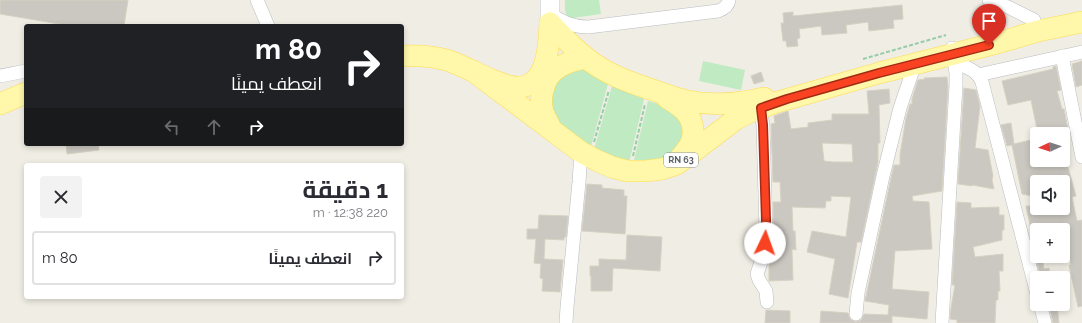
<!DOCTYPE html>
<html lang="ar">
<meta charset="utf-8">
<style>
body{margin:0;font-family:Raleway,Cairo,sans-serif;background:#f2f2f3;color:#2b2b33;direction:rtl;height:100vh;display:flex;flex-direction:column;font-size:15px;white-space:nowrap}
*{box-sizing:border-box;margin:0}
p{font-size:13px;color:#7c7c81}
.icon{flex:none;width:22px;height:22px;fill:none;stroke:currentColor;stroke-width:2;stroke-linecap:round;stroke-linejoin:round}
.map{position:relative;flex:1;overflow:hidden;direction:ltr}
.side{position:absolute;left:24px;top:163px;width:380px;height:136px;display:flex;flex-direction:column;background:#fff;border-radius:4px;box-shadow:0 2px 6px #0003;direction:rtl}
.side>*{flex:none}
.hud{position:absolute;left:24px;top:24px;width:380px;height:122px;border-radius:4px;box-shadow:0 2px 6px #0003;direction:rtl;background:#202124;color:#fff;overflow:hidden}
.needle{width:26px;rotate:266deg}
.controls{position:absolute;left:1030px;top:127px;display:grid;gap:8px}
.controls a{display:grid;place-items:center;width:40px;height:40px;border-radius:4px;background:#fff;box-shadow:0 2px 6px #0003;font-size:20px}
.pin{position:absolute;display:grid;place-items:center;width:34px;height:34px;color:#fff;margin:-41px -17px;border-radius:50% 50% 50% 0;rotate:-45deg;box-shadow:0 0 4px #0007}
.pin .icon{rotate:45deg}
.me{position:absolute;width:44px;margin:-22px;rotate:3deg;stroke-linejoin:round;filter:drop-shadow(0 0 3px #0008)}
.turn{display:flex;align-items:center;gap:14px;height:84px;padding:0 16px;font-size:18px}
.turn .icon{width:52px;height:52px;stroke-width:2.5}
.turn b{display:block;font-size:28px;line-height:34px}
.lanes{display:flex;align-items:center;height:38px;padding:0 16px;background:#0003;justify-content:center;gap:20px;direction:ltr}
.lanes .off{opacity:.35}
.round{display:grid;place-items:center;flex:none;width:42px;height:42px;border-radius:4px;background:#f2f2f3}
.summary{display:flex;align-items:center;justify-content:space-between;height:68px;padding:0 16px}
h1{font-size:24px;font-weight:700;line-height:30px}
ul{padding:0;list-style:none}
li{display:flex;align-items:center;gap:12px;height:54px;margin:0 8px 6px;padding:0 8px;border:2px solid #e1e1e2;border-radius:4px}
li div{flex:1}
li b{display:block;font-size:15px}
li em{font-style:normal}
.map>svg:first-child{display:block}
</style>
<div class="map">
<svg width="1082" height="323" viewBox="0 0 1082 323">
<rect width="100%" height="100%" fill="#f0eee4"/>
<!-- green -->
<g fill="#bfeac2">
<path d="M565 0H599L601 14 573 18C563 17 565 7 565 0Z"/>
<polygon points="703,61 745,70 741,90 699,81"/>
<polygon points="580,68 608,84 590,150 550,116 551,79"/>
<polygon points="612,86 644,99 629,163 593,153"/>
<polygon points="648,101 672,108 686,129 676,153 653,162 633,164"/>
</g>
<!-- building -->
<g fill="#cbc8c1" stroke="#d6d1c2" fill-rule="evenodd">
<polygon points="0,0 128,0 124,26 71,26 0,14"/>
<polygon points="902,5 903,19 893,20 894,28 869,31 868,22 846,25 847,33 822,35 821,26 799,29 800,38 797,39 798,46 787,47 786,41 783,41 781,23 784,23 783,13 793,12 793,16"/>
<polygon points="1082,61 1082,85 1076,87 1072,64"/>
<polygon points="1056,66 1061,90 1057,91 1062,109 1064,109 1069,134 1063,136 1063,134 1038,134 1031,100 1008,105 1002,81 1053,69 1053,67"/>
<polygon points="761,72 764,81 754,84 751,76"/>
<polygon points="947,77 948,86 942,191 912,196 913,201 929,202 932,249 895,251 892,289 929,292 927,319 892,316 892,323 820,323 821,311 848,313 849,317 851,320 856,322 860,321 862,319 864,314 888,315 889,305 865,301 891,178 894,165 900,165 900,155 906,118 910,104 912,104 912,99 918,80 925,79 924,78"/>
<polygon points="964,88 976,90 980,106 975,148 988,150 993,176 992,180 994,189 972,185 972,186 958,184"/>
<path d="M889 89 890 103 879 105 880 143H878V162L861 242H857L848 298 829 294 835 259 807 252 812 231 846 237 851 197 831 196V201H826L825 208 792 207 793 231H795L796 250 792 249 793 280 769 281V265L771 257 774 231 773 202H781L780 182H773L771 124 775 123 774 116 788 111 791 129 808 127V123L832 120V114H869L867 91ZM822 143 852 144 853 162H833L824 161Z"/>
<polygon points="1011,123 1014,144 1035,139 1037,147 1037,163 1049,160 1066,160 1076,196 1072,197 1077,221 1082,220 1082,306 1078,307 1069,265 1071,265 1062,227 1048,230 1031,230 1026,206 1037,206 1037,208 1063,208 1063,182 1037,182 1037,197 1022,194 1012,145 1007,146 1001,125"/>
<polygon points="66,144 98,144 99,150 67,154"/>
<polygon points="587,184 602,185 602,188 624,190 624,196 627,196 625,234 582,231"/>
<polygon points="957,202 971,203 971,208 999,207 999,215 1004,215 1004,230 1002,230 1002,240 973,247 975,257 1003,254 1003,271 999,271 1000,291 998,291 998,300 996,300 995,323 957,323 957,320 950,319 951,308 955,285 952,285"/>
<polygon points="539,215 568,216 566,237 564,237 564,240 545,239 544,259 563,260 560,292 542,291 543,279 540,278 541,264 534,263 536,239 527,239 527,229 538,229"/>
<polygon points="627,235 662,237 660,271 613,268 612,291 591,291 591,276 590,276 590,266 599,266 599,259 626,260"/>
<polygon points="1037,250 1037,256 1042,256 1044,269 1049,268 1050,278 1041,278 1034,251"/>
<polygon points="1057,304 1059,323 1053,323 1049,305"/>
<polygon points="766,310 790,311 790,323 765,323"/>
</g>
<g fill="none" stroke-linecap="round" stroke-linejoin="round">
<!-- street casing -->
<g stroke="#b9bcc1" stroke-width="14">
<g id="street">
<polyline points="257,0 268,26"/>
<polyline points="989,0 1008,7 1034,20"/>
<path d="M550 14C563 22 573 27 588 27L718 11C724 9 728 6 729 0"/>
<polyline points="1062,56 1082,157"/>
<path d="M955 62C965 67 978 70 982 82L1037 294"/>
<polyline points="978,75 1082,52"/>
<polyline points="0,76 26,71"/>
<polyline points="759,102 763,125 766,231 763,256 757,274 759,280 766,291 767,302"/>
<polyline points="1040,304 1045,323"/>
<polyline points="856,314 858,293 883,176 900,108 915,64"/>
<polyline points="566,323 567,307 579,182 581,152"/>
<polyline points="942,323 956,85 956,73 952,48"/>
</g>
</g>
<!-- secondary casing -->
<g stroke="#babdc4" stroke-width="20">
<polyline id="secondary" points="550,0 550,23"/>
</g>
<!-- primary casing -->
<g stroke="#ffdb4f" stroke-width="22">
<g id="primary">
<path d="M550 23C561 35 572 47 585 57 605 74 631 83 656 91 667 95 677 99 688 101 714 106 739 104 764 98"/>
<path d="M402 56C419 55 434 56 450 61 465 67 478 74 492 80 498 82 504 85 509 86 547 95 549 48 550 23"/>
<polyline points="473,71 581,152 598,161 612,167 627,171 646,171 662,169 677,164 736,119 750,112 774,103 879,73 1001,42 1038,31 1082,22"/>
<path d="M667 98C673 101 678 105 683 109 693 118 696 133 690 145 687 149 684 154 680 158"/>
<polyline points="0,104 26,93"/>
<path d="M551 129C549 123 545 118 543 112 541 105 541 97 543 90 548 68 566 62 585 58"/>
</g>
</g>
<!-- path -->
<g stroke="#96ccaa" stroke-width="2" stroke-dasharray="4 2" stroke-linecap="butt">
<polyline points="863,59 946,35"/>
<polyline points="594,142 609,90"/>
<polyline points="633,156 645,104"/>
</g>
<!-- street -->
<use href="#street" stroke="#fff" stroke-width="13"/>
<!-- secondary -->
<use href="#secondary" stroke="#fff" stroke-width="19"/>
<!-- primary -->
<use href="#primary" stroke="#fff8aa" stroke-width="21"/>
</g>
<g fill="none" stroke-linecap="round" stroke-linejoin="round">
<!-- route casing -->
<g stroke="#a22b15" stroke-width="10">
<polyline id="route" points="765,243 766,220 763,125 761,108 787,99 879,73 989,45"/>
</g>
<!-- route -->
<use href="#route" stroke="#f94221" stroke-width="7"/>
</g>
<g text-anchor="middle" stroke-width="3" stroke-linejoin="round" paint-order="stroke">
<!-- shield labels -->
<rect fill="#fff" stroke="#8d9094" stroke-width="1" x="664" y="153" width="34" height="14" rx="3"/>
<g font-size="9" font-weight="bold" fill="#5c6066">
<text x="681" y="163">RN 63</text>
</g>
</g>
</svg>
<div class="controls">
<a><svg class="needle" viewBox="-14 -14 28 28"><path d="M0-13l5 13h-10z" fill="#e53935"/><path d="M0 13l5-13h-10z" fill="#7c7c81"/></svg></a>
<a><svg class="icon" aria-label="sound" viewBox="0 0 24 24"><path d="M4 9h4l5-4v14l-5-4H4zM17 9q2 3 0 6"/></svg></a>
<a>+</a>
<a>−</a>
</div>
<div class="pin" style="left:989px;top:45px;background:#d93025"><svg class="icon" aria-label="arrive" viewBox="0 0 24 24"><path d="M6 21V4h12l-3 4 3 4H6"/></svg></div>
<svg class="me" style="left:765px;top:243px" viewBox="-20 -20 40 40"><circle r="19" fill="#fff"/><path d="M0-13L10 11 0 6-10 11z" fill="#f94221"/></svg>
<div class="hud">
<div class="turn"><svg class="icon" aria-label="right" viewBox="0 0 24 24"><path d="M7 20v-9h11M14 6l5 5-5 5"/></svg><div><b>80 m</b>انعطف يمينًا</div></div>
<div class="lanes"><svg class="icon off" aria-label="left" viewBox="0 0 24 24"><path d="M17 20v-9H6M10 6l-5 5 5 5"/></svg><svg class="icon off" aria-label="ahead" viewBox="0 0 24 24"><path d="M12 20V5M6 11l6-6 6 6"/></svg><svg class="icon" aria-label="right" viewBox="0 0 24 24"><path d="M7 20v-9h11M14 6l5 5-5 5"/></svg></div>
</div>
<section class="side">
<div class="summary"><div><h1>1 دقيقة</h1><p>220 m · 12:38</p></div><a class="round"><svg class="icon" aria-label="close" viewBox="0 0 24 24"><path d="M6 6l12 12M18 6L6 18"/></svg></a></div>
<ul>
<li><svg class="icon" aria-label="right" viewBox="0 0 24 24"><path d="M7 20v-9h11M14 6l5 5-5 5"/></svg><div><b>انعطف يمينًا</b></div><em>80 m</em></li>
</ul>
</section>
</div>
